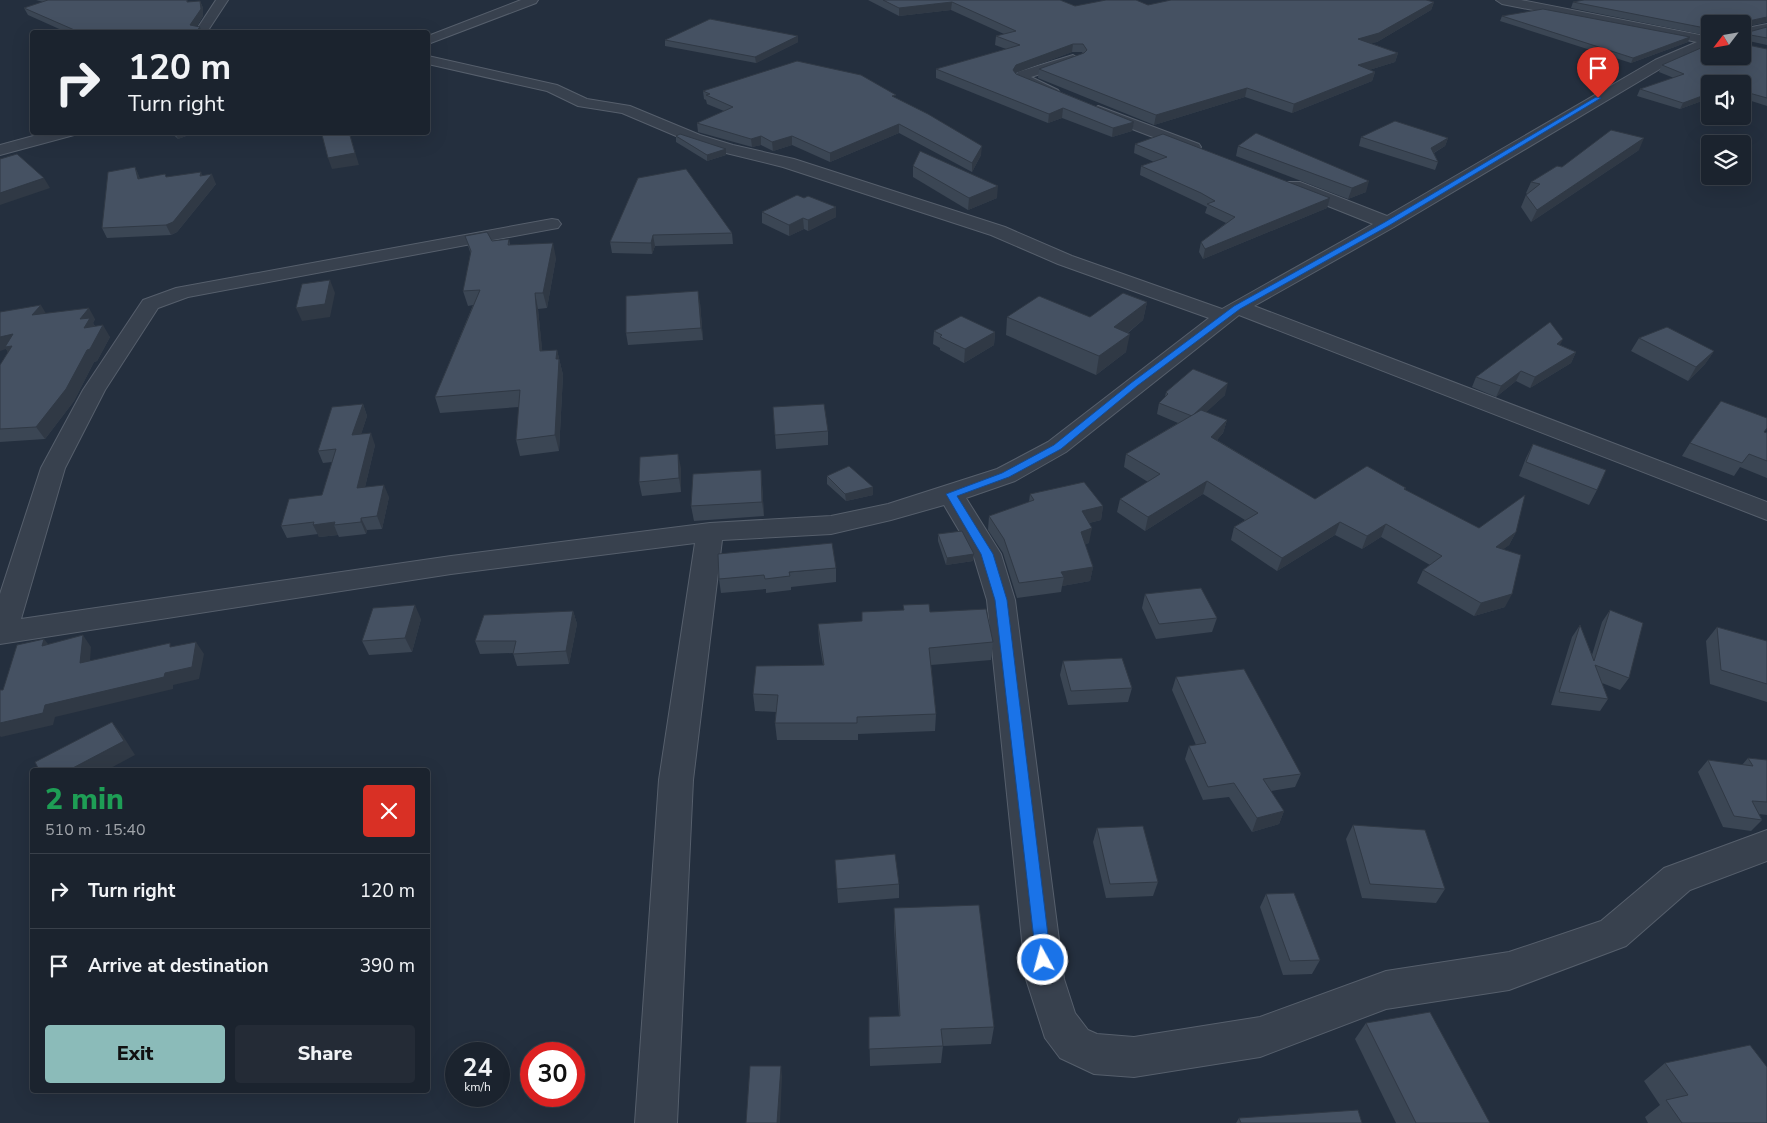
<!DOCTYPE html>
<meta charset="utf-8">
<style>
body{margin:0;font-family:"Nunito Sans",sans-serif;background:#242b36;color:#f1f3f6;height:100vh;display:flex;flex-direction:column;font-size:19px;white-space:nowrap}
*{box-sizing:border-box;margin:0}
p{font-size:16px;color:#a0a4aa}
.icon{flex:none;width:28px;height:28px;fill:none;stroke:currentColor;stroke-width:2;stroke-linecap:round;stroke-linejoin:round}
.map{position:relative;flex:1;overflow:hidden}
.details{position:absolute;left:30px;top:768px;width:400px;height:325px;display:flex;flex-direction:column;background:#1b232e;border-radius:5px;box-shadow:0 5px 20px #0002,0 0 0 1px #39404a}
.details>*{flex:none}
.hud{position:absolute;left:30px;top:30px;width:400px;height:105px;border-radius:5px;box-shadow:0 5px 20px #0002,0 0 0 1px #39404a;background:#1b232e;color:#f1f3f6;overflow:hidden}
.needle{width:32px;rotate:239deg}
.fabs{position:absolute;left:1701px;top:15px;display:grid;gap:10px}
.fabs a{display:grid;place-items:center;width:50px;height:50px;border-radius:5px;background:#1b232e;box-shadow:0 5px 20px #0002,0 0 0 1px #39404a;font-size:25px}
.speed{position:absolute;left:445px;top:1042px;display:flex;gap:10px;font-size:25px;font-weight:700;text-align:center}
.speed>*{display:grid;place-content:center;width:65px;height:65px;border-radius:50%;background:#1b232e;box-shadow:0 5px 20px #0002,0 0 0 1px #39404a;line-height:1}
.speed small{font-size:12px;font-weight:400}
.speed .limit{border:8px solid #d22;background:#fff;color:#111}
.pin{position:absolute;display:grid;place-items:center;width:42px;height:42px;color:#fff;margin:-51px -21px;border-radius:50% 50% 50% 0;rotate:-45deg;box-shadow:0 0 5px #0007}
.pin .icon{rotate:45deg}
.me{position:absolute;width:55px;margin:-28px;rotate:353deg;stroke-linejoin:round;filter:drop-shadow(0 0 4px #0008)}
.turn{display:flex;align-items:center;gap:18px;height:105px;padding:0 15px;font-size:22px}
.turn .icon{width:65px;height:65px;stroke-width:2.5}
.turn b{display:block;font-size:35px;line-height:42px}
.round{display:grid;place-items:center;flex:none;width:52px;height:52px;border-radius:5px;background:#242b36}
.headline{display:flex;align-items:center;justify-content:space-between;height:85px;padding:0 15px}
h1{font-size:30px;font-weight:800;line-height:38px;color:#1e9e55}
.primary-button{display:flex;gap:10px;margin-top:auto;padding:10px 15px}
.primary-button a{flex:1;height:58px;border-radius:5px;background:#8bbbb9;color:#111;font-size:20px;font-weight:800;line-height:58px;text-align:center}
.primary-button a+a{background:#242b36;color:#f1f3f6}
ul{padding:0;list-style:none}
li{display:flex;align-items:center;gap:15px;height:75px;padding:0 15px;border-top:1px solid #39404a}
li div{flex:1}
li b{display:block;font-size:19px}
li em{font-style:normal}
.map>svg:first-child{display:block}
</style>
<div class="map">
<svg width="1767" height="1123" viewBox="0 0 1767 1123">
<rect width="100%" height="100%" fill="#242f3e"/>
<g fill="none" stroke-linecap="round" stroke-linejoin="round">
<!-- street casing -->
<g stroke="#565f6c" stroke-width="2">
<g id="street">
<polygon points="216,0 228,0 207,32 195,32"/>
<polygon points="521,0 538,0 536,3 428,44 428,36"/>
<polygon points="1496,0 1521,0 1710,37 1710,47 1665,66 1394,227 1254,306 1767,502 1767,520 1239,315 1066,452 1015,481 966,498 1001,554 1015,600 1064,979 1075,1013 1088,1030 1097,1034 1134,1037 1260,1017 1386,971 1509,952 1601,921 1664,868 1767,830 1767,861 1690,890 1626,946 1509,990 1386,1009 1260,1057 1134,1077 1094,1074 1060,1058 1045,1038 1026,979 987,600 973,554 944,505 891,520 831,534 722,540 693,780 677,1123 635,1123 659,780 695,543 451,574 0,644 0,594 41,468 83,390 143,300 176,288 552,219 558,220 561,224 558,228 552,229 188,297 158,308 105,390 65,468 21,619 451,556 710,523 831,516 888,504 997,469 1048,442 1209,318 1058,264 991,235 783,167 722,152 688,141 622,113 578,106 547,91 428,64 428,56 557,85 587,99 630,106 700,135 733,145 794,159 1005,227 1072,256 1222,309 1373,224 1288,190 1285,186 1288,182 1300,182 1387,216 1655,60 1697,42 1502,4"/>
<polygon points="1767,24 1767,32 1742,37 1742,29"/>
<polygon points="1073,55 1080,59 1078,62 1031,77 1058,90 1060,93 1058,96 1048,96 1014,78 1018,72"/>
<polygon points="1098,106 1199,144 1201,147 1199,150 1187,150 1093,114 1090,111"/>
<polygon points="48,132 76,132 74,135 0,155 0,145"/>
</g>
</g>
<!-- street -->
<use href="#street" fill="#38414e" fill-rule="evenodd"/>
</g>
<!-- wall -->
<g fill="#3b4654">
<polygon points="36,0 187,0 188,2 200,1 203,8 203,16 197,26 200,27 202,32 66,32 28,15 24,8 43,2"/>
<polygon points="868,0 1060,0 1075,6 1148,5 1434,2 1431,10 1377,42 1370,43 1398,53 1395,62 1369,70 1375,72 1372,81 1292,113 1245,97 1154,125 1038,78 1039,69 1083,54 1082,52 1072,52 1015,73 1134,122 1132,131 1112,137 1062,118 1048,123 936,78 936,69 1006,49 995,45 996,36 1004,34 951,10 899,16"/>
<polygon points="1767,0 1767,22 1743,27 1743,31 1745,33 1767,27 1767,45 1744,40 1743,44 1767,49 1767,106 1742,98 1742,84 1710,84 1710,98 1680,109 1637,96 1640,89 1674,78 1659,72 1662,65 1742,56 1710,24 1710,36 1571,8 1573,2"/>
<polygon points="1502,16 1688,42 1631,63 1500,21"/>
<polygon points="665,40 798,42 756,63 665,46"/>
<polygon points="703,91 896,98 981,155 972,172 899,133 830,162 792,145 773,151 761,145 752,147 698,132 697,123 724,111 707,104 706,100 704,99"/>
<polygon points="170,132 197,132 178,139"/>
<polygon points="676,136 726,149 726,155 707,161 676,142"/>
<polygon points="1361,137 1448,138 1445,146 1434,153 1438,162 1435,170 1359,146"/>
<polygon points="1135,144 1330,198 1327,208 1203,259 1199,252 1201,242 1226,223 1205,213 1207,207 1199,203 1140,175 1141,166 1154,162 1134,153"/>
<polygon points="1238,146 1366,192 1348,199 1236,156"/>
<polygon points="1639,150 1531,222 1521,207 1526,195 1527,194 1526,193 1531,182 1562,167"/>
<polygon points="913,166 997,198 968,210 913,177"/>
<polygon points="135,167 140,179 165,174 166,177 202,176 216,184 177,232 171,235 107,238 102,228"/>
<polygon points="638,178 732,233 733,244 655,246 652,254 612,253 610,242"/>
<polygon points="804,198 836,207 836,217 808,231 804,229 789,236 762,223 762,212"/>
<polygon points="465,236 492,241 509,239 510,245 556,258 547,308 538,309 542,351 557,350 563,375 559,451 520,456 516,440 519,407 440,413 435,397 473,305 468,306 463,291 471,255"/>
<polygon points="1147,302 1143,320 1128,333 1126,352 1096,375 1006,335 1007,317 1090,317"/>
<polygon points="700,303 703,340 628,345 626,333"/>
<polygon points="46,313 95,319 93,323 95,326 110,337 97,361 94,362 74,401 45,439 0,442 0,365 8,352 6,349"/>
<polygon points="934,331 995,332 994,345 964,363 940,350 940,348 933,344"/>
<polygon points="1639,338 1714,351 1705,364 1688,381 1631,351"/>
<polygon points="1560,345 1576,352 1571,363 1530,388 1516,381 1496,397 1472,387 1476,377"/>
<polygon points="1166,392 1225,395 1206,412 1227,420 1223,433 1217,440 1315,499 1405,490 1479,528 1516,532 1509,545 1503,549 1505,607 1474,616 1417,583 1423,570 1430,565 1381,537 1362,549 1335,535 1277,571 1231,540 1234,527 1245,520 1203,494 1145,531 1117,512 1120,499 1148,482 1124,467 1126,454 1178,423 1157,414 1159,403 1165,397"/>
<polygon points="363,404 367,416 361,434 375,445 365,487 389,497 382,529 367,530 366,534 339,537 338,535 319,537 318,534 287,538 281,526 322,495 332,462 323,463 318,451"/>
<polygon points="773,407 828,431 828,445 776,449"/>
<polygon points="1764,432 1767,433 1767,478 1740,467 1734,476 1682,456 1690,443"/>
<polygon points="1533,444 1597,490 1589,505 1519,476 1526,458"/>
<polygon points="681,468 681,492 642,496 639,482"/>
<polygon points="827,476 873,495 846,501 827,484"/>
<polygon points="762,484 764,516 694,521 691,506"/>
<polygon points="1030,494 1103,506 1101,520 1089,523 1089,543 1085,544 1093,567 1090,581 1062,586 1061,592 1017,598 1003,553 988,530 989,516 1029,502"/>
<polygon points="938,534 973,561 946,565 938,541"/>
<polygon points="836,568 836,582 791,587 791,590 766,593 766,589 721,593 719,579"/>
<polygon points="1145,594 1217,618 1212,632 1156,639 1142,608"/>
<polygon points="1610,610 1629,678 1620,690 1602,683 1608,699 1600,711 1551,705 1572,637 1580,625 1592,655 1602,622"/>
<polygon points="573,611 577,624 569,664 517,666 513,653 480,654 475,641"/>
<polygon points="862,612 930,612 993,642 991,660 931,665 936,714 935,731 858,734 858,740 777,740 775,723 776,712 755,711 753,694 823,665 819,641 818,624 862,621"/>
<polygon points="421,619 412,652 369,655 362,641"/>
<polygon points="1717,627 1767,641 1767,702 1710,684 1706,641"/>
<polygon points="1063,661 1132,688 1128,702 1068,705 1060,675"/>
<polygon points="1176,677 1301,774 1295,787 1271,791 1284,811 1279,824 1252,832 1229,797 1203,800 1185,759 1189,746 1196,745 1172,690"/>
<polygon points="1748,758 1767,760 1767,815 1759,814 1762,820 1751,831 1723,827 1698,772 1708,760 1742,765"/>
<polygon points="1353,825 1445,889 1436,903 1362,898 1346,839"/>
<polygon points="1097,828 1158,882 1153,896 1106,898 1093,842"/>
<polygon points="835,860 899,884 899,898 838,903"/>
<polygon points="1266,894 1320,960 1312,974 1283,975 1260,907"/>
<polygon points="894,908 994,1027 991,1044 943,1046 941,1063 870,1066 869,1017 899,1016 894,927"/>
<polygon points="1366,1023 1490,1123 1396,1123 1355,1039"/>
<polygon points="1665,1063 1767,1123 1648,1123 1645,1117 1660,1105 1644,1081"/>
<polygon points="1239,1118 1362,1123 1236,1123"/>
</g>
<!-- shaded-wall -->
<g fill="#303945">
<polygon points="200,1 203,8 203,16 193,32 190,25"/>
<polygon points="952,2 951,10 899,16 899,8"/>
<polygon points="1434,2 1431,10 1377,42 1355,47 1358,39"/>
<polygon points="1767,17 1767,22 1742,27 1744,22"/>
<polygon points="200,27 202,32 195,32"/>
<polygon points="798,36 798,42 756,63 755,57"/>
<polygon points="1690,37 1688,42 1631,63 1633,58"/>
<polygon points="1073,44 1072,52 1015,73 1013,70 1016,65"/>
<polygon points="1398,53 1395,62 1356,74 1358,65"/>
<polygon points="1375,72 1372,81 1292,113 1294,104"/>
<polygon points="1247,88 1245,97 1154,125 1156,115"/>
<polygon points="1710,93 1710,98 1680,109 1683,103"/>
<polygon points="1063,108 1062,118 1048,123 1049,114"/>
<polygon points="1134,122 1132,131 1112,137 1113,128"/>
<polygon points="899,124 899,133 830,162 830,153"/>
<polygon points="175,132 197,132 178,139"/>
<polygon points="349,132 359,165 332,169 328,158"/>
<polygon points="761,136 761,145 752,147 751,139"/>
<polygon points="792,136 792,145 773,151 772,142"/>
<polygon points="1448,138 1445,146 1428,156 1431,148"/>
<polygon points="1644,138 1639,150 1531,222 1537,210"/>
<polygon points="982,146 981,155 972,172 972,163"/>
<polygon points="726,149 726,155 707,161 707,155"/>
<polygon points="135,167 139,176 143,189 138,179"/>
<polygon points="201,172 205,182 212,174 216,184 177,232 171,235 166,225 200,176"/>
<polygon points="44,178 50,188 0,205 0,193"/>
<polygon points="1369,181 1366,192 1348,199 1352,188"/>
<polygon points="998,186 997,198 968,210 969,198"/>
<polygon points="1330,198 1327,208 1203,259 1205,249"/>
<polygon points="836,207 836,217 808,231 808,220"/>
<polygon points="803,218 804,229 789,236 789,225"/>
<polygon points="653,235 655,246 652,254 651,243"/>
<polygon points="553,243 556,258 547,308 543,293"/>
<polygon points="330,280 335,293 330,317 302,321 296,308"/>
<polygon points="698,291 700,303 703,340 701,328"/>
<polygon points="535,293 538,309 544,367 540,351"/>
<polygon points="1147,302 1143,320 1111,346 1114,327"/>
<polygon points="41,305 48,317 32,315"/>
<polygon points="89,308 95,319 93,323 97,330 91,340 80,319"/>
<polygon points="103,325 110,337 97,361 94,362 74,401 45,439 36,427"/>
<polygon points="995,332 994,345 964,363 965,349"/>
<polygon points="13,334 12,359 6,349 0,351 0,337"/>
<polygon points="1130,334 1126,352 1096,375 1099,356"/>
<polygon points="1563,339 1558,349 1557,344"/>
<polygon points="557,350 563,375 559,451 555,435 556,359"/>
<polygon points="1714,351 1705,364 1688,381 1696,367"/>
<polygon points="1576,352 1571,363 1530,388 1535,377"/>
<polygon points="1521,371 1516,381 1496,397 1501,386"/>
<polygon points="1228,383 1225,395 1189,428 1192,416"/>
<polygon points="363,404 367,416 357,447 352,435"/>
<polygon points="1227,420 1223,433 1208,450 1211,437"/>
<polygon points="371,433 375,445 362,500 357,488"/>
<polygon points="678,454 681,468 681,492 679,478"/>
<polygon points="761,470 762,484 764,516 762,502"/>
<polygon points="1207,481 1203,494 1145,531 1148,517"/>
<polygon points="384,485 389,497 382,529 377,516"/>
<polygon points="873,487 873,495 846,501 845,494"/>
<polygon points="1103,506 1101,520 1080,525 1082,511"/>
<polygon points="361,518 367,530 366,534 361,522"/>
<polygon points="335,522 334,525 338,535 319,537 313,525"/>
<polygon points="1340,522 1335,535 1277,571 1282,558"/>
<polygon points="1386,524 1381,537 1362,549 1367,536"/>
<polygon points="1092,528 1089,543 1079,546 1081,532"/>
<polygon points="1516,532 1509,545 1489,560 1496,547"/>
<polygon points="974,554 973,561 946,565 947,558"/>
<polygon points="1093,567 1090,581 1062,586 1064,577 1061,572"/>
<polygon points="1512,594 1505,607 1474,616 1481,603"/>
<polygon points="415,605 421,619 412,652 405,638"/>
<polygon points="573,611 577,624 569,664 566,651"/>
<polygon points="83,635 91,647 89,675 80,663"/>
<polygon points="44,639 54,651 42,646"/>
<polygon points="196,642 204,654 199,679 173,685 173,689 55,717 53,725 1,737 0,736 0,723 45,705 165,673"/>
<polygon points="112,722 123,736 135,755 107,770 69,770"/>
<polygon points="1284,811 1279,824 1252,832 1257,818"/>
<polygon points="781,1066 782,1077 780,1123 777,1123"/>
</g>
<!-- building -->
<g fill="#455162" stroke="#303945">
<polygon points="48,0 187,0 187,2 200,1 201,9 190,25 200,27 195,32 79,32 24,8"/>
<polygon points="883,0 1060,0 1075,6 1106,0 1136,0 1148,5 1171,0 1426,0 1434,2 1379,33 1358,39 1398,53 1358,65 1375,72 1294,104 1247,88 1156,115 1039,69 1084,53 1087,50 1083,44 1073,44 1016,65 1013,70 1016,74 1134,122 1113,128 1063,108 1049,114 936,69 1020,45 996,36 1016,31 952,2 899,8"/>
<polygon points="1584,0 1767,0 1767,17 1744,22 1743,31 1745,33 1767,27 1767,38 1745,34 1743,44 1767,49 1767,98 1742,91 1742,84 1710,84 1710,93 1683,103 1640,89 1684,74 1662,65 1710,44 1710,56 1742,56 1742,24 1710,24 1710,29 1573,2"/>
<polygon points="1543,9 1690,37 1633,58 1502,16"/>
<polygon points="710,19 798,36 755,57 665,40"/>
<polygon points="797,61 861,75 896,95 892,96 928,114 982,146 972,163 899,124 830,153 792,136 772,142 761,136 751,139 697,123 733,107 706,95 710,94 703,91"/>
<polygon points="1395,121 1448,138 1431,148 1438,162 1361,137"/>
<polygon points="1611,130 1644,138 1537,210 1526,195 1540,184 1531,182 1557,166 1562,167"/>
<polygon points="340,132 349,132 355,153 328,158 322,135"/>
<polygon points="1256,133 1369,181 1352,188 1238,146"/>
<polygon points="680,134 726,149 707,155 676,136"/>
<polygon points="1163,134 1330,198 1205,249 1201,242 1235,217 1207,204 1215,201 1201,193 1141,166 1167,157 1135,144"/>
<polygon points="920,151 998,186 969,198 913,166"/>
<polygon points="17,154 44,178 0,193 0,159"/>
<polygon points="135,167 138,179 165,174 166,177 201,172 200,176 212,174 173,222 166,225 102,228 108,172"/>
<polygon points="686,169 732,233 653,235 651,243 610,242 638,178"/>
<polygon points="797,195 804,198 808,196 836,207 808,220 803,218 789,225 762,212"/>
<polygon points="487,232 492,241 509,239 508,245 553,243 543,293 535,293 540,351 557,350 556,359 559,359 555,435 516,440 520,390 435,397 480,290 463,291 471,251 465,236"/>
<polygon points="330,280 325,304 296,308 302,284"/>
<polygon points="698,291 701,328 626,333 626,296"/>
<polygon points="1123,293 1147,302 1114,327 1130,334 1099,356 1007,317 1039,296 1090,317"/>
<polygon points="41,305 32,315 89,308 80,319 90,318 84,328 103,325 90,349 87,350 66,389 36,427 0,429 0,365 12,346 5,347 13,334 0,337 0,312"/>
<polygon points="961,316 995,332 965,349 940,337 942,335 934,331"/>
<polygon points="1550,322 1563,339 1557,344 1576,352 1535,377 1521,371 1501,386 1476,377"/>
<polygon points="1667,327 1714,351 1696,367 1639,338"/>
<polygon points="1193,369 1228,383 1192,416 1159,403 1168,394 1166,392"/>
<polygon points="1721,401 1767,418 1767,428 1764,432 1767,433 1767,461 1749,454 1742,463 1690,443"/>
<polygon points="363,404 352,435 371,433 357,488 384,485 377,516 361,518 361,522 334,525 335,522 313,525 314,522 281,526 289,499 322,495 336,449 318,451 332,407"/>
<polygon points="824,404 828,431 775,435 773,407"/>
<polygon points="1201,410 1227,420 1211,437 1315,499 1367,466 1406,488 1404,489 1479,528 1525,495 1516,532 1496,547 1521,555 1512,594 1481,603 1423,570 1442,556 1386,524 1367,536 1340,522 1282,558 1234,527 1258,513 1207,481 1148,517 1120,499 1160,474 1126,454"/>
<polygon points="1533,444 1606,470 1597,490 1526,462"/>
<polygon points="678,454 679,478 639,482 640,457"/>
<polygon points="849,466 873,487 845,494 827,476"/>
<polygon points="761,470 762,502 691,506 693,474"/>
<polygon points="1084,482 1103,506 1082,511 1092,528 1081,532 1093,567 1061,572 1064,577 1019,583 1004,539 989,516 1034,500 1030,494"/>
<polygon points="962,531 974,554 947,558 938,534"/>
<polygon points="832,543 836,568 789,572 790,576 765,579 764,575 719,579 718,554"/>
<polygon points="1201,588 1217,618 1159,624 1145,594"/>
<polygon points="929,604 930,612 986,609 993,642 929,648 936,714 857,717 857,723 775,723 778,695 753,694 756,666 824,665 818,624 862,621 862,612 904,610 903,605"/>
<polygon points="415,605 405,638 362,641 373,608"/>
<polygon points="1610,610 1643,623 1629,678 1595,665 1608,699 1559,692 1580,625 1594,661"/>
<polygon points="573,611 566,651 513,654 516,641 475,641 484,615"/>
<polygon points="1717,627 1767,641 1767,684 1721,670"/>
<polygon points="83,635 80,663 170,643 170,647 196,642 192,667 165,673 164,677 45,705 43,713 0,723 0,690 3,690 17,645 44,639 42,646"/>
<polygon points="1122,658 1132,688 1071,691 1063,661"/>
<polygon points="1244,669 1301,774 1263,779 1284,811 1257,818 1234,783 1208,787 1189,746 1206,743 1176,677"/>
<polygon points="112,722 124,741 69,770 39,770 35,762"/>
<polygon points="1748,758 1767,760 1767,802 1752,801 1762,820 1734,816 1708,760 1753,766"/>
<polygon points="1353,825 1425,830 1445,889 1370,884"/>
<polygon points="1143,826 1158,882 1110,884 1097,828"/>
<polygon points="895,854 899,884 837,889 835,860"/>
<polygon points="1294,893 1320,960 1290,961 1266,894"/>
<polygon points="979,905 994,1027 941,1029 943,1046 869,1049 869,1017 900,1016 894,908"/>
<polygon points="1430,1012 1490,1123 1416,1123 1366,1023"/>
<polygon points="1750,1045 1767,1067 1767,1123 1682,1123 1666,1100 1688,1095 1665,1063"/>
<polygon points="750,1066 781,1066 777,1123 746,1123"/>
<polygon points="1358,1110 1362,1123 1241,1123 1239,1118"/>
</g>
<!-- route -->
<polygon fill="#1a73e8" stroke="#114b97" points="1596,97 1601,98 1390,225 1240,309 1137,386 1061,449 1009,477 957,496 993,554 1007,600 1051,960 1048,966 1043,968 1037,966 995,600 981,554 946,494 1002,473 1054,445 1131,383 1234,306 1385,222"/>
</svg>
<div class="fabs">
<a><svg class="needle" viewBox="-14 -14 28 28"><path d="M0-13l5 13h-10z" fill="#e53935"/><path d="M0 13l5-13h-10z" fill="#a0a4aa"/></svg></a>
<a><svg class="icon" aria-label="sound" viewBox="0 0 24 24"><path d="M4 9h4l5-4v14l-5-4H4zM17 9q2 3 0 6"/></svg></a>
<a><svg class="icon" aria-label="layers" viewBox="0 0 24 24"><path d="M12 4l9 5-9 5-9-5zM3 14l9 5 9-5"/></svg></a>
</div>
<div class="speed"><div>24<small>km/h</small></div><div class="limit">30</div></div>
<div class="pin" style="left:1598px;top:98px;background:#d93025"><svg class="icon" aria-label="arrive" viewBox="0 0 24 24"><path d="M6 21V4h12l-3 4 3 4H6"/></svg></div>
<svg class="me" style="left:1043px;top:960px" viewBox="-20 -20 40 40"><circle r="17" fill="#1a73e8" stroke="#fff" stroke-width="3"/><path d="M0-11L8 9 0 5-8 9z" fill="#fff"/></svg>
<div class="hud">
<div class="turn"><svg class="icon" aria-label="right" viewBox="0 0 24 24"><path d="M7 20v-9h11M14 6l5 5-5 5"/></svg><div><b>120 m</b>Turn right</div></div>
</div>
<section class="details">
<div class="headline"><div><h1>2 min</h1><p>510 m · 15:40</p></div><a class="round" style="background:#d93025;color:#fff"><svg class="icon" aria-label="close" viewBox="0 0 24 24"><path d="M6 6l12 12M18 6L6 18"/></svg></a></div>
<ul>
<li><svg class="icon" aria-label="right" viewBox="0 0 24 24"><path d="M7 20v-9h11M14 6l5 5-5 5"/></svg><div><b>Turn right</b></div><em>120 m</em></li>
<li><svg class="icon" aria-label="arrive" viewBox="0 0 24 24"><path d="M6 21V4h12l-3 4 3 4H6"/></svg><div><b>Arrive at destination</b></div><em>390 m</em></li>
</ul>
<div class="primary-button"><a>Exit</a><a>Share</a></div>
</section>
</div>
